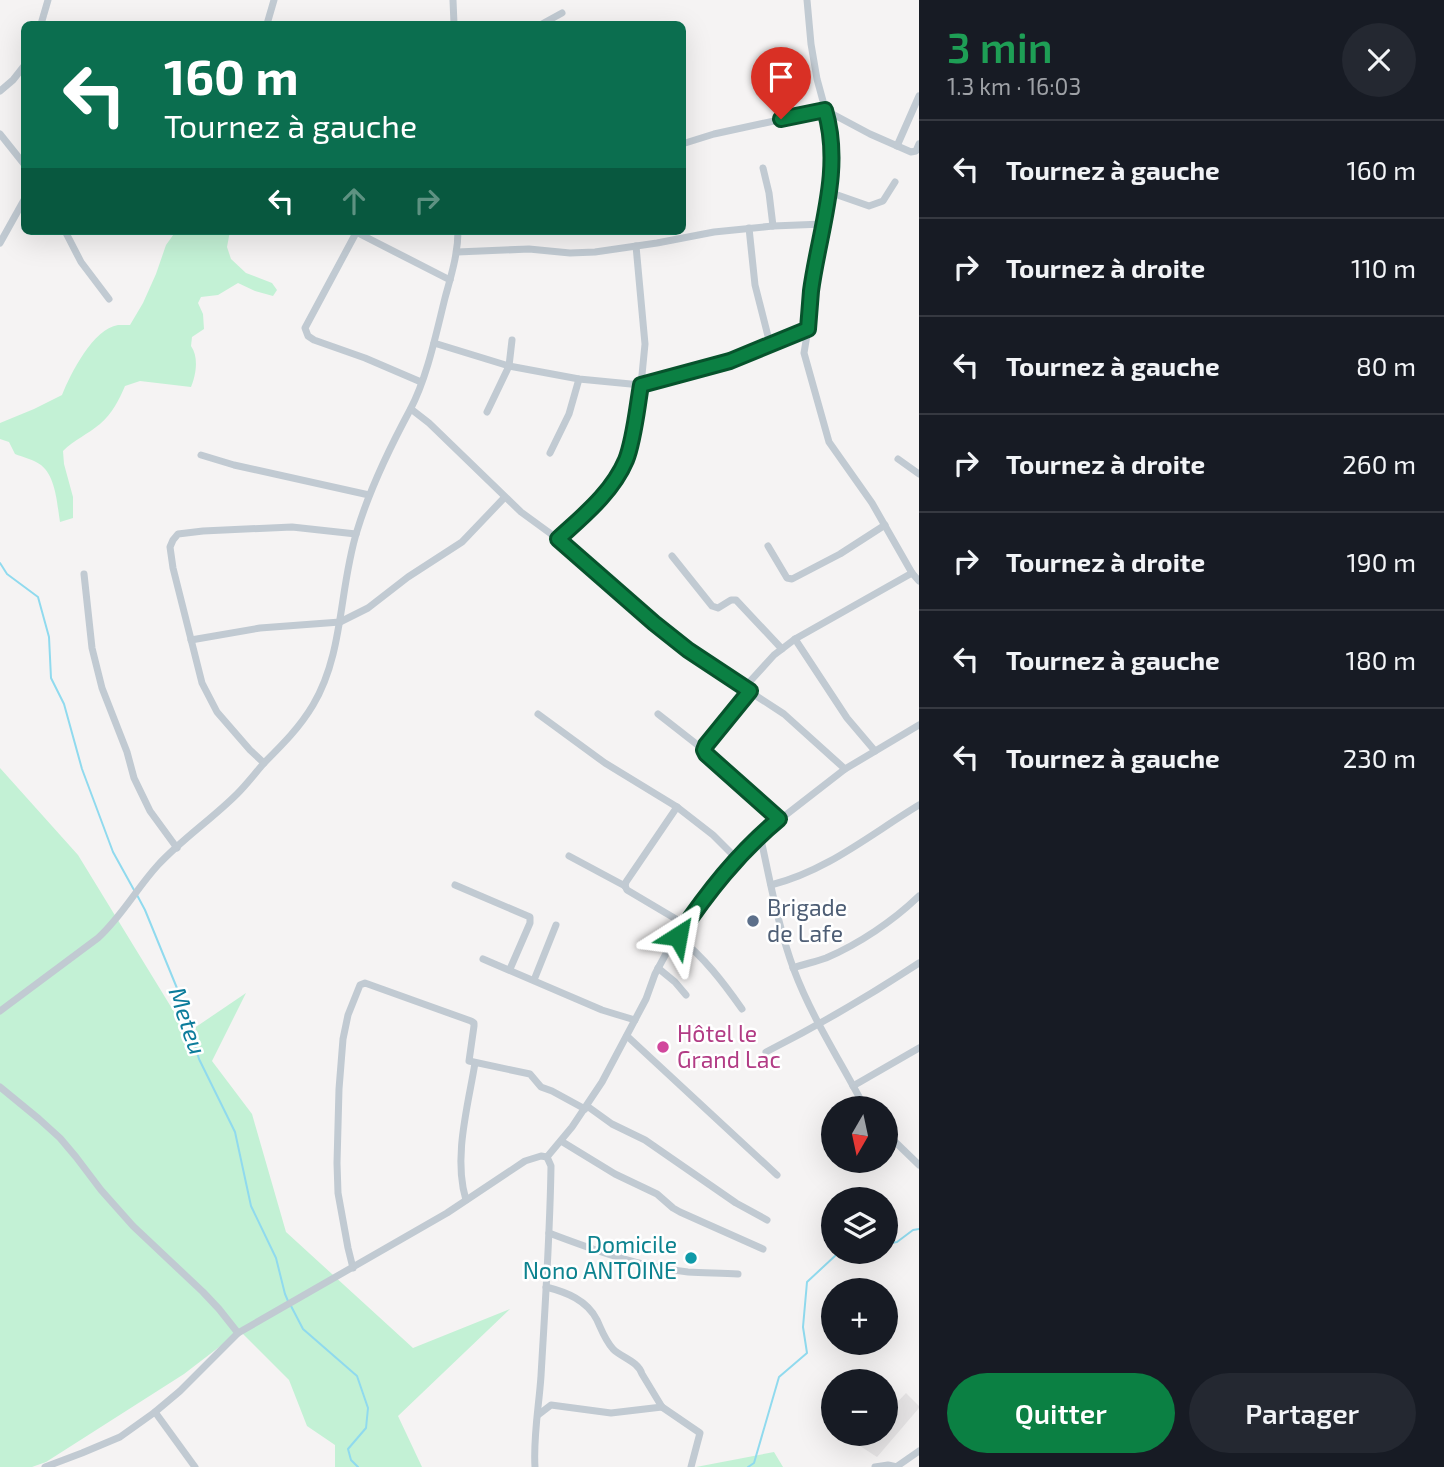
<!DOCTYPE html>
<html lang="fr">
<meta charset="utf-8">
<style>
body{margin:0;font-family:"Exo 2",sans-serif;background:#242831;color:#f1f3f6;height:100vh;display:flex;flex-direction:column;font-size:26px;white-space:nowrap}
*{box-sizing:border-box;margin:0}
p{font-size:23px;color:#9ea1a6}
.icon{flex:none;width:38px;height:38px;fill:none;stroke:currentColor;stroke-width:2;stroke-linecap:round;stroke-linejoin:round}
.map{position:relative;flex:1;overflow:hidden}
.sheet{display:flex;flex-direction:column;background:#171b24;width:525px}
.sheet>*{flex:none}
.guide{position:absolute;left:21px;top:21px;width:665px;height:214px;border-radius:10px;box-shadow:0 7px 28px #0002;background:#0b6e4f;color:#fff;overflow:hidden}
.needle{width:46px;rotate:189deg}
.controls{position:absolute;left:821px;top:1096px;display:grid;gap:14px}
.controls a{display:grid;place-items:center;width:77px;height:77px;border-radius:50%;background:#171b24;box-shadow:0 7px 28px #0002;font-size:35px}
.pin{position:absolute;display:grid;place-items:center;width:60px;height:60px;color:#fff;margin:-72px -30px;border-radius:50% 50% 50% 0;rotate:-45deg;box-shadow:0 0 7px #0007}
.pin .icon{rotate:45deg}
.me{position:absolute;width:77px;margin:-38px;rotate:34deg;stroke-linejoin:round;filter:drop-shadow(0 0 5px #0008)}
.turn{display:flex;align-items:center;gap:24px;height:147px;padding:0 28px;font-size:32px}
.turn .icon{width:91px;height:91px;stroke-width:2.5}
.turn b{display:block;font-size:49px;line-height:60px}
.lanes{display:flex;align-items:center;height:66px;padding:0 28px;background:#0003;justify-content:center;gap:35px;direction:ltr}
.lanes .off{opacity:.35}
.round{display:grid;place-items:center;flex:none;width:74px;height:74px;border-radius:37px;background:#242831}
.head{display:flex;align-items:center;justify-content:space-between;height:119px;padding:0 28px}
h1{font-size:42px;font-weight:600;line-height:52px;color:#1e9e55}
.primary-button{display:flex;gap:14px;margin-top:auto;padding:14px 28px}
.primary-button a{flex:1;height:80px;border-radius:42px;background:#0b8043;color:#fff;font-size:28px;font-weight:600;line-height:80px;text-align:center}
.primary-button a+a{background:#242831;color:#f1f3f6}
ul{padding:0;list-style:none}
li{display:flex;align-items:center;gap:21px;height:98px;padding:0 28px;border-top:2px solid #363941}
li div{flex:1}
li b{display:block;font-size:26px}
li em{font-style:normal}
main{display:flex;flex:1;min-height:0}
.map>svg:first-child{display:block}
</style>
<main>
<div class="map">
<svg width="919" height="1467" viewBox="0 0 919 1467">
<rect width="100%" height="100%" fill="#f5f3f3"/>
<!-- education -->
<polygon fill="#e6e4e5" points="906,1393 919,1406 919,1408 877,1457 857,1444 867,1433 886,1433 886,1414"/>
<!-- green -->
<g fill="#c3f1d5">
<path d="M176 231H230L227 247 231 259 246 273 272 283 277 290 273 296 255 291 238 283 218 295 201 297 198 303 203 314 204 329 192 337 191 346C199 357 196 375 191 387L140 381 125 386C119 400 112 414 100 424 88 434 74 440 63 451L64 464 73 497V518L60 522C57 504 56 477 41 465 34 460 23 457 15 454L9 442 0 439V423L34 409 62 395C71 373 93 329 118 325 122 325 126 325 130 325L143 303 156 274 166 245Z"/>
<polygon points="0,768 78,855 187,1033 246,993 212,1061 252,1114 286,1232 413,1348 510,1309 398,1416 422,1467 335,1467 335,1445 307,1426 289,1380 240,1331 184,1374 46,1462 32,1467 0,1467"/>
<polygon points="774,1452 783,1467 696,1467"/>
</g>
<g fill="none" stroke-linecap="round" stroke-linejoin="round">
<!-- stream -->
<g stroke="#90daee" stroke-width="2">
<polyline points="0,563 7,574 38,597 49,637 51,678 64,704 82,769 113,852 134,890"/>
<polyline points="137,895 145,910 181,998 199,1059 235,1132 251,1206 276,1258 285,1294 288,1301"/>
<polyline points="886,1244 897,1242 913,1230 919,1229"/>
<polyline points="291,1306 303,1329 357,1376 368,1408 366,1428 348,1449 351,1460 358,1467"/>
<polyline points="748,1467 754,1463 779,1377 807,1353 803,1327 807,1282 836,1255 845,1251"/>
</g>
<!-- minor -->
<g stroke="#c1cad2" stroke-width="7">
<polyline points="453,0 454,24"/>
<polyline points="807,0 811,44 817,79 829,123 832,165 829,192 811,292 808,329 804,353 829,442 872,503 912,573 919,581"/>
<polyline points="41,24 48,0"/>
<polyline points="267,24 274,0"/>
<polyline points="542,24 562,13"/>
<polyline points="0,91 13,80 24,66"/>
<polyline points="0,134 24,164"/>
<polyline points="682,144 714,134 825,110 870,134 911,152 916,151 919,144"/>
<polyline points="897,146 919,96"/>
<polyline points="763,168 769,193 773,226"/>
<polyline points="829,192 869,206 883,201 895,182"/>
<polyline points="749,228 755,285 770,344"/>
<polyline points="65,231 81,262 109,299"/>
<polyline points="357,231 305,328 308,336 314,340 365,358 421,382"/>
<polyline points="356,232 450,280"/>
<polyline points="0,243 24,200"/>
<polyline points="457,252 529,249 570,253 595,252 657,243 714,232 773,226 823,224"/>
<polyline points="434,343 509,366 579,379 641,385 730,361 808,329"/>
<polyline points="411,409 429,423 521,512 558,539 654,623 688,650 744,688"/>
<polyline points="487,412 509,366 512,340"/>
<polyline points="550,453 569,414 579,379"/>
<polyline points="201,455 234,465 369,495"/>
<polyline points="898,459 919,474"/>
<polyline points="558,539 587,513 609,489 617,477 626,459 641,385 645,344 636,246"/>
<polyline points="768,546 787,578 792,579 840,554 885,525"/>
<polyline points="672,556 712,606 718,608 731,600 736,600 782,649"/>
<polyline points="84,574 92,648 102,688 127,752 134,778 150,811 177,848"/>
<polyline points="795,639 847,718 875,751"/>
<polyline points="191,640 260,628 340,622 368,608 408,577 462,542 504,498"/>
<polyline points="750,691 706,745 704,750 706,755 779,819"/>
<polyline points="538,714 605,763 677,807 713,835 736,858"/>
<polyline points="658,714 704,750"/>
<polyline points="264,763 250,750 217,712 202,683 173,568 170,547 173,540 178,534 203,531 292,527 356,534"/>
<polyline points="845,769 784,714 744,688 774,655 795,639 912,573"/>
<path d="M760 835C770 880 778 927 794 970 812 1018 841 1062 865 1108"/>
<polyline points="569,856 625,886 627,890 686,925"/>
<polyline points="455,885 530,917 530,923 510,969"/>
<path d="M771 885C827 871 871 834 919 805"/>
<polyline points="625,886 626,882 677,807"/>
<path d="M678 937C704 957 723 982 742 1009"/>
<polyline points="483,959 602,1010 635,1020"/>
<polyline points="658,968 675,982 686,995"/>
<path d="M793 968C804 964 815 962 826 958 859 944 893 921 919 896"/>
<polyline points="534,980 556,925"/>
<path d="M0 1011 98 938C123 915 136 889 158 865 182 839 212 819 237 794 247 784 256 772 265 762 283 744 300 727 313 705 344 653 339 588 357 531 370 488 389 449 410 410 427 378 436 334 445 298 451 276 458 254 458 231"/>
<polyline points="627,1036 777,1175"/>
<path d="M766 1052C819 1025 869 996 919 963"/>
<polyline points="853,1086 919,1048"/>
<polyline points="0,1087 39,1119 60,1138 76,1157 101,1190 133,1226 203,1292 219,1309 238,1333"/>
<polyline points="587,1106 612,1124 645,1140 736,1203 767,1220"/>
<polyline points="886,1133 919,1165"/>
<polyline points="561,1141 615,1174 657,1194 673,1208 680,1212 763,1249"/>
<polyline points="547,1157 572,1127 602,1082 646,999 655,974 668,950 700,904 731,864 760,835 845,769 919,725"/>
<path d="M466 1200C453 1158 468 1106 475 1063"/>
<path d="M549 1233C594 1250 640 1267 688 1272 704 1273 721 1273 738 1274"/>
<polyline points="353,1268 348,1248 338,1193 337,1163 339,1089 343,1039 348,1015 360,985 365,983 471,1021 474,1023 474,1026 469,1061 530,1074 541,1087 552,1091 585,1109"/>
<path d="M546 1287C566 1292 587 1300 597 1320 602 1331 605 1340 613 1349 622 1358 638 1361 642 1374L662 1407 700 1433 691 1467"/>
<polyline points="155,1412 195,1467"/>
<polyline points="538,1415 551,1405 611,1413 662,1407"/>
<polyline points="45,1467 82,1453 120,1437 155,1412 180,1391 238,1333 447,1213 525,1161 541,1156 547,1157"/>
<path d="M535 1467C533 1437 539 1406 541 1376 545 1306 550 1236 551 1166L547 1157"/>
<polyline points="875,1467 888,1465 897,1467"/>
<polyline points="896,1467 919,1451"/>
</g>
</g>
<g fill="none" stroke-linecap="round" stroke-linejoin="round">
<!-- route casing -->
<g stroke="#07532c" stroke-width="18">
<path id="route" d="M678 936C707 893 738 853 779 819L706 754 704 750 706 745 750 691 688 650 654 623 558 539C583 516 612 493 626 460 634 440 637 408 641 385L730 361 808 329C809 317 810 304 811 291 819 231 843 170 825 110L781 119"/>
</g>
<!-- route -->
<use href="#route" stroke="#0b8043" stroke-width="12"/>
</g>
<!-- markers -->
<circle fill="#5c6f8a" stroke="#fff" stroke-width="2.5" cx="753" cy="921" r="7"/>
<circle fill="#d1479c" stroke="#fff" stroke-width="2.5" cx="663" cy="1047" r="7"/>
<circle fill="#0f9aa8" stroke="#fff" stroke-width="2.5" cx="691" cy="1258" r="7"/>
<g text-anchor="middle" stroke-width="5" stroke-linejoin="round" paint-order="stroke">
<!-- service labels -->
<g font-size="23" fill="#4e5e75" stroke="#fff" text-anchor="start">
<text x="767" y="916">Brigade<tspan x="767" dy="26">de Lafe</tspan></text>
</g>
<!-- hotel labels -->
<g font-size="23" fill="#b23c85" stroke="#fff" text-anchor="start">
<text x="677" y="1042">Hôtel le<tspan x="677" dy="26">Grand Lac</tspan></text>
</g>
<!-- culture labels -->
<g font-size="23" fill="#0d838f" stroke="#fff" text-anchor="end">
<text x="677" y="1253">Domicile<tspan x="677" dy="26">Nono ANTOINE</tspan></text>
</g>
<!-- water labels -->
<g font-size="24" font-style="italic" fill="#0c7c9b" stroke="#fff">
<text transform="translate(187 1021) rotate(71)" y="8">Meteu</text>
</g>
</g>
</svg>
<div class="controls">
<a><svg class="needle" viewBox="-14 -14 28 28"><path d="M0-13l5 13h-10z" fill="#e53935"/><path d="M0 13l5-13h-10z" fill="#9ea1a6"/></svg></a>
<a><svg class="icon" aria-label="layers" viewBox="0 0 24 24"><path d="M12 4l9 5-9 5-9-5zM3 14l9 5 9-5"/></svg></a>
<a>+</a>
<a>−</a>
</div>
<div class="pin" style="left:781px;top:119px;background:#d93025"><svg class="icon" aria-label="arrive" viewBox="0 0 24 24"><path d="M6 21V4h12l-3 4 3 4H6"/></svg></div>
<svg class="me" style="left:678px;top:936px" viewBox="-20 -20 40 40"><path d="M0-17L14 15 0 8-14 15z" fill="#0b8043" stroke="#fff" stroke-width="4"/></svg>
<div class="guide">
<div class="turn"><svg class="icon" aria-label="left" viewBox="0 0 24 24"><path d="M17 20v-9H6M10 6l-5 5 5 5"/></svg><div><b>160 m</b>Tournez à gauche</div></div>
<div class="lanes"><svg class="icon" aria-label="left" viewBox="0 0 24 24"><path d="M17 20v-9H6M10 6l-5 5 5 5"/></svg><svg class="icon off" aria-label="ahead" viewBox="0 0 24 24"><path d="M12 20V5M6 11l6-6 6 6"/></svg><svg class="icon off" aria-label="right" viewBox="0 0 24 24"><path d="M7 20v-9h11M14 6l5 5-5 5"/></svg></div>
</div>
</div>
<section class="sheet">
<div class="head"><div><h1>3 min</h1><p>1.3 km · 16:03</p></div><a class="round"><svg class="icon" aria-label="close" viewBox="0 0 24 24"><path d="M6 6l12 12M18 6L6 18"/></svg></a></div>
<ul>
<li><svg class="icon" aria-label="left" viewBox="0 0 24 24"><path d="M17 20v-9H6M10 6l-5 5 5 5"/></svg><div><b>Tournez à gauche</b></div><em>160 m</em></li>
<li><svg class="icon" aria-label="right" viewBox="0 0 24 24"><path d="M7 20v-9h11M14 6l5 5-5 5"/></svg><div><b>Tournez à droite</b></div><em>110 m</em></li>
<li><svg class="icon" aria-label="left" viewBox="0 0 24 24"><path d="M17 20v-9H6M10 6l-5 5 5 5"/></svg><div><b>Tournez à gauche</b></div><em>80 m</em></li>
<li><svg class="icon" aria-label="right" viewBox="0 0 24 24"><path d="M7 20v-9h11M14 6l5 5-5 5"/></svg><div><b>Tournez à droite</b></div><em>260 m</em></li>
<li><svg class="icon" aria-label="right" viewBox="0 0 24 24"><path d="M7 20v-9h11M14 6l5 5-5 5"/></svg><div><b>Tournez à droite</b></div><em>190 m</em></li>
<li><svg class="icon" aria-label="left" viewBox="0 0 24 24"><path d="M17 20v-9H6M10 6l-5 5 5 5"/></svg><div><b>Tournez à gauche</b></div><em>180 m</em></li>
<li><svg class="icon" aria-label="left" viewBox="0 0 24 24"><path d="M17 20v-9H6M10 6l-5 5 5 5"/></svg><div><b>Tournez à gauche</b></div><em>230 m</em></li>
</ul>
<div class="primary-button"><a>Quitter</a><a>Partager</a></div>
</section>
</main>
